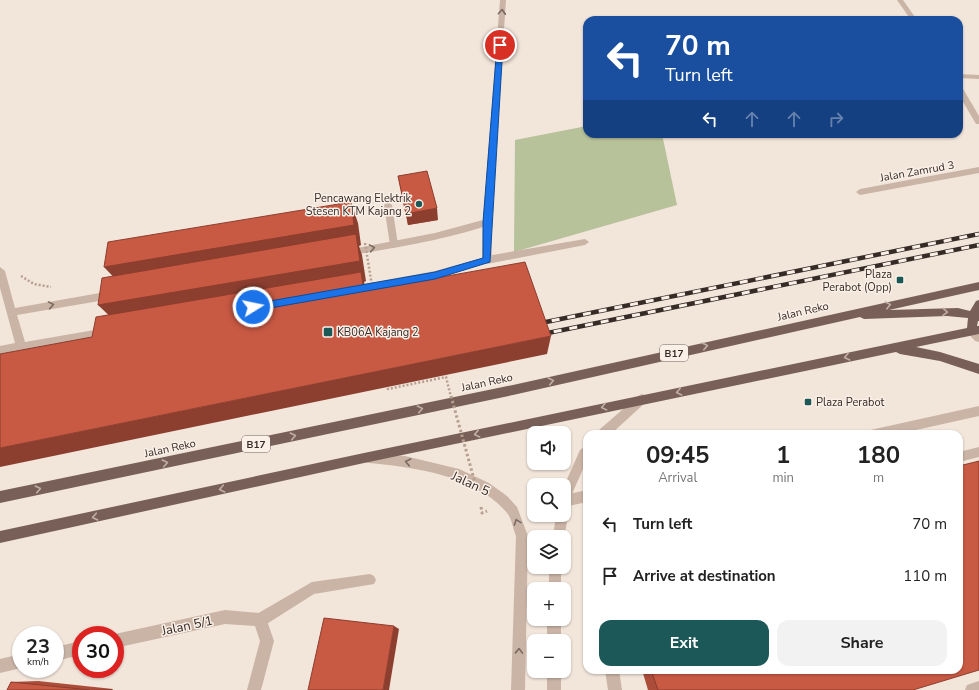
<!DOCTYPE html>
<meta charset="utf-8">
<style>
body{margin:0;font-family:"Nunito Sans",sans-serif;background:#f2f2f2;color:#222;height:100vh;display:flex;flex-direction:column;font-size:15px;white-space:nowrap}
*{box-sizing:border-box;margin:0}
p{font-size:13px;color:#767676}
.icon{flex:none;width:22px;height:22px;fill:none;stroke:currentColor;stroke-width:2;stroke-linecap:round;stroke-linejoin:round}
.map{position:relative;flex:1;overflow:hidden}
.panel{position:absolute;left:583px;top:430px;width:380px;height:244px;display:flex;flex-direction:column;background:#fff;border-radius:12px;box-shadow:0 1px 3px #0004}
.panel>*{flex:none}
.top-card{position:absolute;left:583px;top:16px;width:380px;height:122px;border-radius:12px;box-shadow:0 1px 3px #0004;background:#1a4fa0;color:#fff;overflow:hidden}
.tools{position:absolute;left:527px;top:426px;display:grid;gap:8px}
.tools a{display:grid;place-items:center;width:44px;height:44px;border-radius:8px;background:#fff;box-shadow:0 1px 3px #0004;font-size:20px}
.speed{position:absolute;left:12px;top:626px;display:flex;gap:8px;font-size:20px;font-weight:700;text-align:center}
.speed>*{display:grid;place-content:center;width:52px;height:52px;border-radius:50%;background:#fff;box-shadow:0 1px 3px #0004;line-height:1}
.speed small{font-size:10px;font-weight:400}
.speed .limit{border:6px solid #d22;background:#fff;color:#111}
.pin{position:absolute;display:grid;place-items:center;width:34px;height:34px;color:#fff;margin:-17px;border:2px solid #fff;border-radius:50%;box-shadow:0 1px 4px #0007}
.me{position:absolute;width:44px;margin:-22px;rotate:80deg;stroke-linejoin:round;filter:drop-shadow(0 0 3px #0008)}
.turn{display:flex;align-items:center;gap:14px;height:84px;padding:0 16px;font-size:18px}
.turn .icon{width:52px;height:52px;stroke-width:2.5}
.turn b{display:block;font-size:28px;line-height:34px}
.lanes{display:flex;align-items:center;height:38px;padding:0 16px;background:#0003;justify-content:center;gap:20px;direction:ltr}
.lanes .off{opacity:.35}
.eta{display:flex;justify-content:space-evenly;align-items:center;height:68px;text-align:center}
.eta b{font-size:24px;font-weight:700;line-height:28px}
.button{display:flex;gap:8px;margin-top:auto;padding:8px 16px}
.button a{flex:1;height:46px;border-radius:12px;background:#1c5858;color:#fff;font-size:16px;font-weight:700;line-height:46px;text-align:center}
.button a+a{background:#f2f2f2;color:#222}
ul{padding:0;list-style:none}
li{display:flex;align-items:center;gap:12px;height:52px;padding:0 16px}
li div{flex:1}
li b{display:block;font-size:15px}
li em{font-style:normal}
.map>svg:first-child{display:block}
</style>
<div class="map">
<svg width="979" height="690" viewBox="0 0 979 690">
<rect width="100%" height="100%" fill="#f2e5da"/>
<!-- green -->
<polygon fill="#b7c19a" points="587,126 587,134 662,134 677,205 514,252 515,140"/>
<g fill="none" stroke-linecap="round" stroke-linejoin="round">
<!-- path-far1 -->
<polyline stroke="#b69e90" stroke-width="2.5" stroke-dasharray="2 2" stroke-linecap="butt" points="21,276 34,284 51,287"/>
<!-- path -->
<polyline stroke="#b69e90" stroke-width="3" stroke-dasharray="2.5 2.5" stroke-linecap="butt" points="481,507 482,513 487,511"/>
<!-- lane -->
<g fill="#cab4a6" fill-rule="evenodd">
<polygon points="959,74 979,75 979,79 959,78"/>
<polygon points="388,202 392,205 398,245 394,248 390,245 384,205"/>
<polygon points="585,239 589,242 585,245 487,264 482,260 487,256"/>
<polygon points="979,406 979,416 898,434 870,434 871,430 875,429"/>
<polygon points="979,447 979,457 959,462 959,452"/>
<polygon points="587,490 587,502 564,507 564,495"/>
<polygon points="370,574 374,576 376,580 374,584 314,594 265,625 260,627 255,625 253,620 255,615 312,582"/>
<polygon points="605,670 619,670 622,690 608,690"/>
<polygon points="979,681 979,690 965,690 967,685"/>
</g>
<!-- street -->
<g fill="#cab4a6" fill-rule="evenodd">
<path d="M500 0H506L491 222 492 260 490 262 435 279 353 294 350 293 348 290 353 286 435 271 482 258 483 227C439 241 393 248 347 256L343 253 347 250 435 233 483 220Z"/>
<polygon points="897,0 903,0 917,20 911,20"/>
<polygon points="959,87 962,87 979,116 979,124 976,124 959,95"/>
<polygon points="979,167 979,173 860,195 856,192 860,189"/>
<polygon points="0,267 5,271 15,308 111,291 116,295 111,299 17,315 25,342 106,328 109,329 111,332 109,335 0,354 0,346 15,343 0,288"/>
<polygon points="972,328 979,332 979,342 975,341 967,332 969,329"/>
<polygon points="642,394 646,396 647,399 646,402 611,434 598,434 599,430 638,396"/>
<polygon points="587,445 587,460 568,503 564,505 564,486 580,450"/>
<path d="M369 453 405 456 459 469 489 483 507 496 517 507 528 536 525 690H511L516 536C513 529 512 519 507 513 477 476 414 467 369 463L365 462 363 458 365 454Z"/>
<polygon points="564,510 568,515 564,540 564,537 553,537 556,515 564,515"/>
<rect x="549" y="567" width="12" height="22"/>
<polygon points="225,610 260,613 265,615 274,641 261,690 247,690 260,641 255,626 225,624 115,648 115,635 113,635 115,634"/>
<rect x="547" y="619" width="14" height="22"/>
<polygon points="81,641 81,655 55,661 55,647"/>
<polygon points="21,654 21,668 0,673 0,659"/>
<rect x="547" y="671" width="14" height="19"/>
</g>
<!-- primary -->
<polygon fill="#786058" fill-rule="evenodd" points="979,282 979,290 889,310 958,308 970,311 976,301 979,300 979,321 978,321 977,326 979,326 979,334 916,347 940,352 979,364 979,374 940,361 900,354 896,352 364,463 0,543 0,531 364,453 967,328 968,318 947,316 864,319 860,317 513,395 0,503 0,491 513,385"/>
<!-- rail casing -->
<g stroke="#362b27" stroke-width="4.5">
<g id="rail">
<polyline points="536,324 979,234"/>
<polyline points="538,335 979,245"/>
</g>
</g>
<!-- rail -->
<use href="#rail" stroke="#faf0e7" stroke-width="3" stroke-dasharray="8" stroke-linecap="butt"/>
<!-- path-bridge-far1 -->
<g stroke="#b69e90" stroke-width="2.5" stroke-dasharray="2 2" stroke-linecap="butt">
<polyline points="365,243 373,292"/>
<polyline points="387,384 388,389 446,377 451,397"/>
</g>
<!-- path-bridge -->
<polyline stroke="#b69e90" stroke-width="3" stroke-dasharray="2.5 2.5" stroke-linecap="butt" points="451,396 477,490"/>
</g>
<!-- wall -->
<g fill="#ac4d3a">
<polygon points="398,176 438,220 408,225"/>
<polygon points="642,670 959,670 913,690 648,690"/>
<polygon points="38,681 113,689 112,690 7,690 11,682"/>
</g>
<!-- shaded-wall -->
<g fill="#8c3e2f">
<polygon points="351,202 358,223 361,245 359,246 362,255 366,281 364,282 367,292 118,324 98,305 123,287 104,267"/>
<polygon points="437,208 438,220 408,225 406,214"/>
<polygon points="551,336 547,354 0,467 0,448"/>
<polygon points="394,626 399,629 389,690 383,690"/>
<polygon points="113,689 112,690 90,690"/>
</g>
<!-- building -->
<g fill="#c85943" stroke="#8c3e2f">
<polygon points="427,171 437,208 406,214 398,176"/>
<polygon points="351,202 354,225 104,267 108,242"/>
<polygon points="356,234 360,261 98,305 102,278"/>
<polygon points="525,262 551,336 0,448 0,354 92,337 96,317 361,272 364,291"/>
<polygon points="979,461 979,670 913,690 658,690 651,670 959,670 959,466"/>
<polygon points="324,618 394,626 383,690 308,690"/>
<polygon points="11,682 90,690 7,690"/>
</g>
<!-- one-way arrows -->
<defs><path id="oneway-chevron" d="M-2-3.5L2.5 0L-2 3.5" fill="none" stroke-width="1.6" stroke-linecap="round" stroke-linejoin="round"/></defs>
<g stroke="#796960">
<use href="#oneway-chevron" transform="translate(502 12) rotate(-86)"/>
<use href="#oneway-chevron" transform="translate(372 248) rotate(-10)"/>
<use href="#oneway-chevron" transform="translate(51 305) rotate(-10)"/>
<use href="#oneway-chevron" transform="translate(408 462) rotate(-168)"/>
<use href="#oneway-chevron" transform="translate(517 522) rotate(-110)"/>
<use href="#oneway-chevron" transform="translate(519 651) rotate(-88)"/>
</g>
<g stroke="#c0afa7">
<use href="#oneway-chevron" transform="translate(888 305) rotate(-13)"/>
<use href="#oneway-chevron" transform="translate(945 312) rotate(1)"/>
<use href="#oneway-chevron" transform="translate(705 346) rotate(-13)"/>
<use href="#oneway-chevron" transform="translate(847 357) rotate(168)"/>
<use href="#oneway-chevron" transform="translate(551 381) rotate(-13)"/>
<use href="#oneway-chevron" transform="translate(679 392) rotate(168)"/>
<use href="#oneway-chevron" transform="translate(604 407) rotate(168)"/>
<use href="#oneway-chevron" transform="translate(420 409) rotate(-12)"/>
<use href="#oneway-chevron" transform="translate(477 434) rotate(168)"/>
<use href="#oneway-chevron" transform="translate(293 436) rotate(-12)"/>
<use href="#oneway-chevron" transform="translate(165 463) rotate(-12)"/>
<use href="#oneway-chevron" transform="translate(38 489) rotate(-12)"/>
<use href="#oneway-chevron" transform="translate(222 489) rotate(168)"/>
<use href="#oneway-chevron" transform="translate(95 517) rotate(168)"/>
</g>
<!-- route -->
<polygon fill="#1a73e8" stroke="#114b97" points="500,43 503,45 490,262 435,279 253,311 250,310 249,307 253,304 435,272 483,258 483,222 497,45"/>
<!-- markers -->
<g fill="#1c5858" stroke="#faf0e7" stroke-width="1.5">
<circle cx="419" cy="204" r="4"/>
<rect x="896" y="276" width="8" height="8" rx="2"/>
<rect x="323" y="327" width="10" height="10" rx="2"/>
<rect x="804" y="398" width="8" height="8" rx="2"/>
</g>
<g text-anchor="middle" stroke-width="3" stroke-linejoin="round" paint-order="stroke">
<!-- shield labels -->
<g fill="#faf0e7" stroke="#716661" stroke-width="1">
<rect x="660" y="345" width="28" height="16" rx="3"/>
<rect x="242" y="436" width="28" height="16" rx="3"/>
</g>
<g font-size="10" font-weight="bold" fill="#362b27">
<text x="674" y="357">B17</text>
<text x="256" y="448">B17</text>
</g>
<!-- street labels -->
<g font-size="11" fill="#362b27" stroke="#faf0e7">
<text transform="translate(917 171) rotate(-10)" y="4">Jalan Zamrud 3</text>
<text transform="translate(803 311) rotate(-13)" y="4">Jalan Reko</text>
<text transform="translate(487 382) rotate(-12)" y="4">Jalan Reko</text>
<text transform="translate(170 448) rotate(-12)" y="4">Jalan Reko</text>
</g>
<!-- poi labels -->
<g font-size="11" fill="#362b27" stroke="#faf0e7" text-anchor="end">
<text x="411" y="202">Pencawang Elektrik<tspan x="411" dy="13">Stesen KTM Kajang 2</tspan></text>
<text x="892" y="278">Plaza<tspan x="892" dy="13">Perabot (Opp)</tspan></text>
<text x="337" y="336" text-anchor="start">KB06A Kajang 2</text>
<text x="816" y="406" text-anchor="start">Plaza Perabot</text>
</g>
<!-- near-street labels -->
<g font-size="13" fill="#362b27" stroke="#faf0e7">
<text transform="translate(471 483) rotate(25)" y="5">Jalan 5</text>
<text transform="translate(187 625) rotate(-12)" y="5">Jalan 5/1</text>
</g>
</g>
</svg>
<div class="tools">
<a><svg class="icon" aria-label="sound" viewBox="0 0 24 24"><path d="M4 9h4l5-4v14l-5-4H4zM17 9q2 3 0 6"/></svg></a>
<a><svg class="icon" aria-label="search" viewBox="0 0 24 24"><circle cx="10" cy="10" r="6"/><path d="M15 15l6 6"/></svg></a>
<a><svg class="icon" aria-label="layers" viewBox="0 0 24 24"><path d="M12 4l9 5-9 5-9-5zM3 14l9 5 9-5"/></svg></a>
<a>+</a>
<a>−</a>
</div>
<div class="speed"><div>23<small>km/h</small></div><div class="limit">30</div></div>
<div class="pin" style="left:500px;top:45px;background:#d93025"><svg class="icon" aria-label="arrive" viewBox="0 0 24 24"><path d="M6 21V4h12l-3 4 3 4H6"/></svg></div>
<svg class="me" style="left:253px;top:307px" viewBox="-20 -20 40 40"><circle r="17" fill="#1a73e8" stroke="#fff" stroke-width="3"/><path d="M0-11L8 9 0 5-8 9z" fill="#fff"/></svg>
<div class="top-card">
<div class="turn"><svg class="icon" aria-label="left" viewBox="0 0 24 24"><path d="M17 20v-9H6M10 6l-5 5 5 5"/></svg><div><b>70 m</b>Turn left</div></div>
<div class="lanes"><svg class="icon" aria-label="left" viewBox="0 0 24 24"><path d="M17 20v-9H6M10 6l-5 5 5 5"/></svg><svg class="icon off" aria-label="ahead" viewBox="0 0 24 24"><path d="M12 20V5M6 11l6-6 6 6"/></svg><svg class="icon off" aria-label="ahead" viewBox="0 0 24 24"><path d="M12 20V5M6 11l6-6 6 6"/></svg><svg class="icon off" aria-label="right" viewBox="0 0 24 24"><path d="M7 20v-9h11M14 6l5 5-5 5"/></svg></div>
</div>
<section class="panel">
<div class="eta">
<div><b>09:45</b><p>Arrival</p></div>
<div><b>1</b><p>min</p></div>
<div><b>180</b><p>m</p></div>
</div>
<ul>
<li><svg class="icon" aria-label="left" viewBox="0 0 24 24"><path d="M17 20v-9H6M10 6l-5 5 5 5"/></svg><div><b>Turn left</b></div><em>70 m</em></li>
<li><svg class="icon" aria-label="arrive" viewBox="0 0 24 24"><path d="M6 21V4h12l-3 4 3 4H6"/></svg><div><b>Arrive at destination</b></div><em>110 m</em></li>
</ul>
<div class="button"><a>Exit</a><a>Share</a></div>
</section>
</div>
